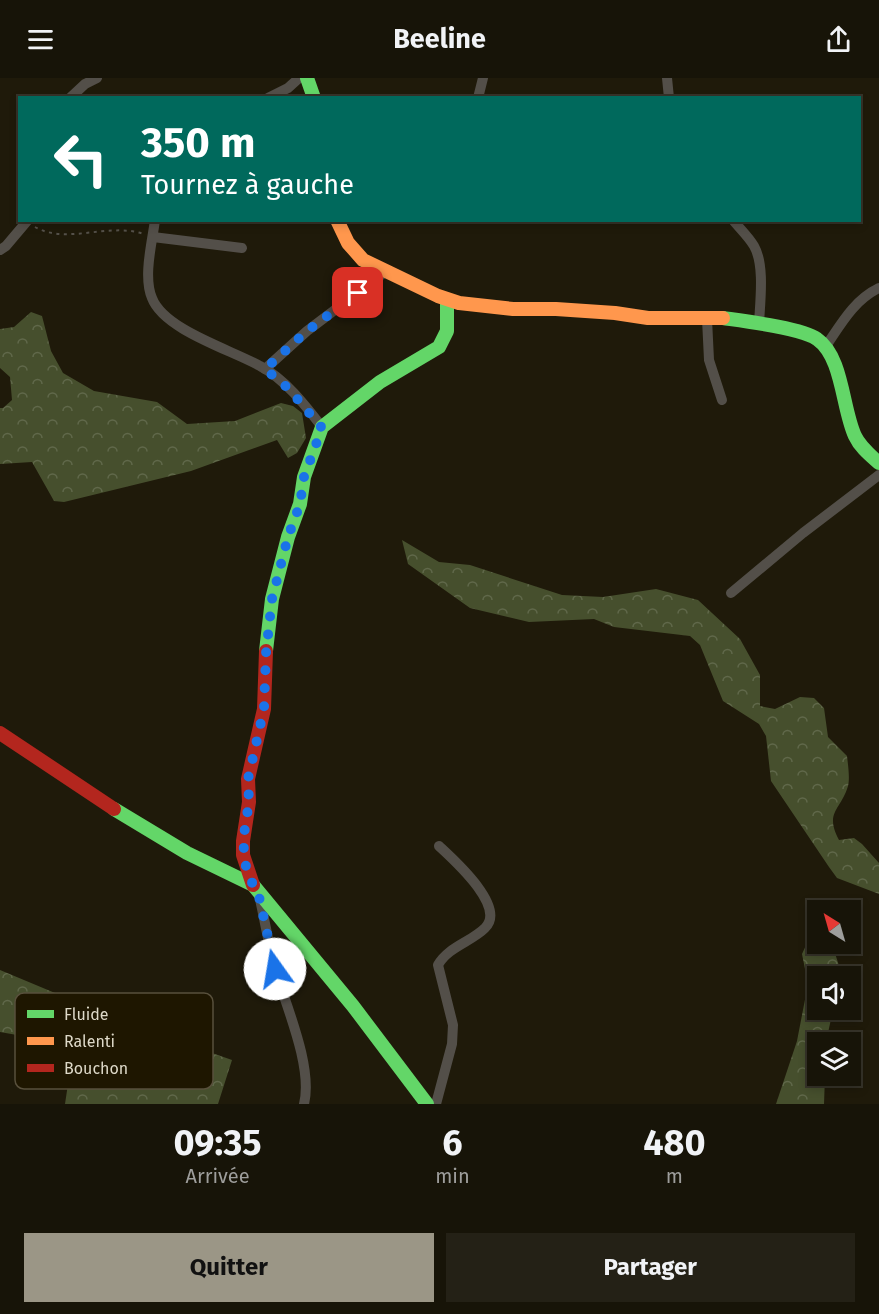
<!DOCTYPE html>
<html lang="fr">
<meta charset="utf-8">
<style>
body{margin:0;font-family:"Fira Sans",sans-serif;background:#242116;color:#f1f3f6;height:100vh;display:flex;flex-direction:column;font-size:22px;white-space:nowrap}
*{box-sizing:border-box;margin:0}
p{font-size:20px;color:#9e9e9c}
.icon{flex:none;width:33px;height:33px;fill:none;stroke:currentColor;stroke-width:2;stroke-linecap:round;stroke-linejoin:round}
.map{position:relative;height:1026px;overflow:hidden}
.details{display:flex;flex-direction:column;background:#171408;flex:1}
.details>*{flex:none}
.top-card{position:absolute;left:18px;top:18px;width:843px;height:126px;border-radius:0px;box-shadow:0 3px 9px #0003,0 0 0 2px #363329;background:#00695c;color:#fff;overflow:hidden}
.needle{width:39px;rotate:323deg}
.controls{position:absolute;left:807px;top:822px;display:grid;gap:12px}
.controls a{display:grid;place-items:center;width:54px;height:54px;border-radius:0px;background:#171408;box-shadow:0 3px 9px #0003,0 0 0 2px #363329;font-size:30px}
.pin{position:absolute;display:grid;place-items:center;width:51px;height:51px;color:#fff;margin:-26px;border-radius:12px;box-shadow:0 3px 9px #0006}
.me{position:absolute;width:66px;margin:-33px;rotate:347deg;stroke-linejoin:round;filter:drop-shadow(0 0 4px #0008)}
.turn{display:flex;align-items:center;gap:21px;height:126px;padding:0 24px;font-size:27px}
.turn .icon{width:78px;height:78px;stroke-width:2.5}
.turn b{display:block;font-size:42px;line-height:51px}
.eta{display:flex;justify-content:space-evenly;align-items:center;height:102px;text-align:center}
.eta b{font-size:36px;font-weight:700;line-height:42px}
.action{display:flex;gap:12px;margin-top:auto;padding:12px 24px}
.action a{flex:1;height:69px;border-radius:0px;background:#9b9686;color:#111;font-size:24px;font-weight:700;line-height:69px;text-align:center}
.action a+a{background:#242116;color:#f1f3f6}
header{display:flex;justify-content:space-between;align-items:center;height:78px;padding:0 24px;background:#171408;font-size:27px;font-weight:700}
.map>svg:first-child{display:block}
</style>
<header><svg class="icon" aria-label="menu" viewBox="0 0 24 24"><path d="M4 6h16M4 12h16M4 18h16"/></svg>Beeline<svg class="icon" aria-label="share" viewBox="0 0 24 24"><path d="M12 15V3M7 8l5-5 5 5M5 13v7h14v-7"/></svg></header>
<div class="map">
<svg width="879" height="1026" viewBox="0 0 879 1026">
<defs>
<pattern id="forest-crowns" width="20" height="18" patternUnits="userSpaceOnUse" patternTransform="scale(1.5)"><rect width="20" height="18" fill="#464f2d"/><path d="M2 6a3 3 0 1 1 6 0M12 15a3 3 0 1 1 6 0" fill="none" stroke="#60684a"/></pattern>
</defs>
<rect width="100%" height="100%" fill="#1f1a0a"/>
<!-- forest -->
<g fill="url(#forest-crowns)">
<polygon points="31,234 42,238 51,273 63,295 94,313 157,324 187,346 235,343 281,325 293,328 302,335 306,360 297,375 288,380 277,362 191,393 64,424 54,423 32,384 0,386 0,330 3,330 12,322 10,299 0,290 0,251 14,249"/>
<path d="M402 462 439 484 470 487 562 517 603 519 656 511 698 522 740 561 760 597V628L775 631 800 619 814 620 824 630 828 659 847 678C848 687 850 700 848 708 841 732 824 734 839 762L854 760 862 766 879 785V816L837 800 829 789 771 703 766 658 759 646 723 623 700 567 690 558 614 549 594 541 529 544 470 530 408 486Z"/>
<polygon points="817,843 818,866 832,866 841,894 840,898 818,898 818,932 833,932 826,964 818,964 818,998 825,998 824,1026 776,1026 797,963 808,906 802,876"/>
<polygon points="0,892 67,920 122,961 149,969 192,968 232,982 218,1026 65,1026 68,1006 58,978 17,957 0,954"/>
</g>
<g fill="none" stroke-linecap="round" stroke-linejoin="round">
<!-- path -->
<path stroke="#55514a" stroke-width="2" stroke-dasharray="3 4.5" stroke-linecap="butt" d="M35 149C67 167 108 144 144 156"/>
<!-- street -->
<g stroke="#534f49" stroke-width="10">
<polyline points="667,0 669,20"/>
<polyline points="70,20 85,6 97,0"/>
<polyline points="268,20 288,10 299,0"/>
<polyline points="478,20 483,0"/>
<path d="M155 142C152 165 143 199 152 220 164 252 232 272 260 288 285 301 305 327 322 349"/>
<path d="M733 142C740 151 748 158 754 168 765 187 760 224 759 246"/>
<polyline points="153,159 242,170"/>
<polyline points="0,172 6,168 28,142"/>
<polyline points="707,241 709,282 722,322"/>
<path d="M826 268C841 246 854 222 879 210"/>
<polyline points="265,291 307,253 385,194"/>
<polyline points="731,515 803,455 879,397"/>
<path d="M259 817C265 843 269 869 276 894 287 930 313 990 304 1026"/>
<path d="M436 1026 452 966 453 947 438 887C448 869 471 864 485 850 507 829 454 782 439 768"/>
</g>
<!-- fast -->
<g stroke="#63d668" stroke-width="14">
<polyline points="307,0 314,20"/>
<path d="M723 240C744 243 802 250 817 261 843 279 842 330 855 358 860 369 870 377 879 385"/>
<polyline points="266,573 272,521 288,459 300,426 304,399 322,349 380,304 439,269 447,253 447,222"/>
<polyline points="114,731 187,775 253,807 353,928 427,1026"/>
</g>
<!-- slow -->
<polyline stroke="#ff974d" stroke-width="14" points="337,142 348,165 363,182 438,218 459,225 513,231 556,231 615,235 648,240 723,240"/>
<!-- jam -->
<g stroke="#b3261e" stroke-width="14">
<polyline points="0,655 114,731"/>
<polyline points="253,807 243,777 243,763 249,724 248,701 264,631 266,573"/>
</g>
</g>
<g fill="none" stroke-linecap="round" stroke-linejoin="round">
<!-- route -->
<polyline stroke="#1a73e8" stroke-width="10" stroke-dasharray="0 18" points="275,891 258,814 253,807 246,789 243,763 249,724 248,701 264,631 266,575 272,521 288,459 300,426 304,399 322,350 288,310 265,291 307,253 358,215"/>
</g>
<!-- legend -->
<rect x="15" y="915" width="198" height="96" rx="9" fill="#1e1600" stroke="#58503c" stroke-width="1.5"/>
<rect x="27" y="932" width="27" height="8" fill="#63d668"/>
<rect x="27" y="959" width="27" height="8" fill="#ff974d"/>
<rect x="27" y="986" width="27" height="8" fill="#b3261e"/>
<g font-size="16" fill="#ded9c8">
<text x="64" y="942">Fluide</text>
<text x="64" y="969">Ralenti</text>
<text x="64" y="996">Bouchon</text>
</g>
</svg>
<div class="controls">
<a><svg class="needle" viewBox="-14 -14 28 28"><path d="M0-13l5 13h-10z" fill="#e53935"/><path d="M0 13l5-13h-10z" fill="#9e9e9c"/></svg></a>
<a><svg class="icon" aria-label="sound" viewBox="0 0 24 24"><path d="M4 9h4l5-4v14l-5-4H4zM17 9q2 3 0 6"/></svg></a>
<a><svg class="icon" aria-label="layers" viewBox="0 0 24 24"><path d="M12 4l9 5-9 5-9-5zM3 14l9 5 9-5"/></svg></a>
</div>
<div class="pin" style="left:358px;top:215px;background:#d93025"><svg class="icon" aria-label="arrive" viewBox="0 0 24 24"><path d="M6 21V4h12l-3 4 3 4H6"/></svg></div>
<svg class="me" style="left:275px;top:891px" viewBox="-20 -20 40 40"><circle r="19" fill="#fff"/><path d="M0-13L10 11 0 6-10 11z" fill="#1a73e8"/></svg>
<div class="top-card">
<div class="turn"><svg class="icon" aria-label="left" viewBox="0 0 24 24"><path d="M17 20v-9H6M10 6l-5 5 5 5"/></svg><div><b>350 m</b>Tournez à gauche</div></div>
</div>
</div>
<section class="details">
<div class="eta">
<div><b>09:35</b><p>Arrivée</p></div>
<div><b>6</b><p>min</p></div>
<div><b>480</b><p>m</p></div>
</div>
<div class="action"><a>Quitter</a><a>Partager</a></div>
</section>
